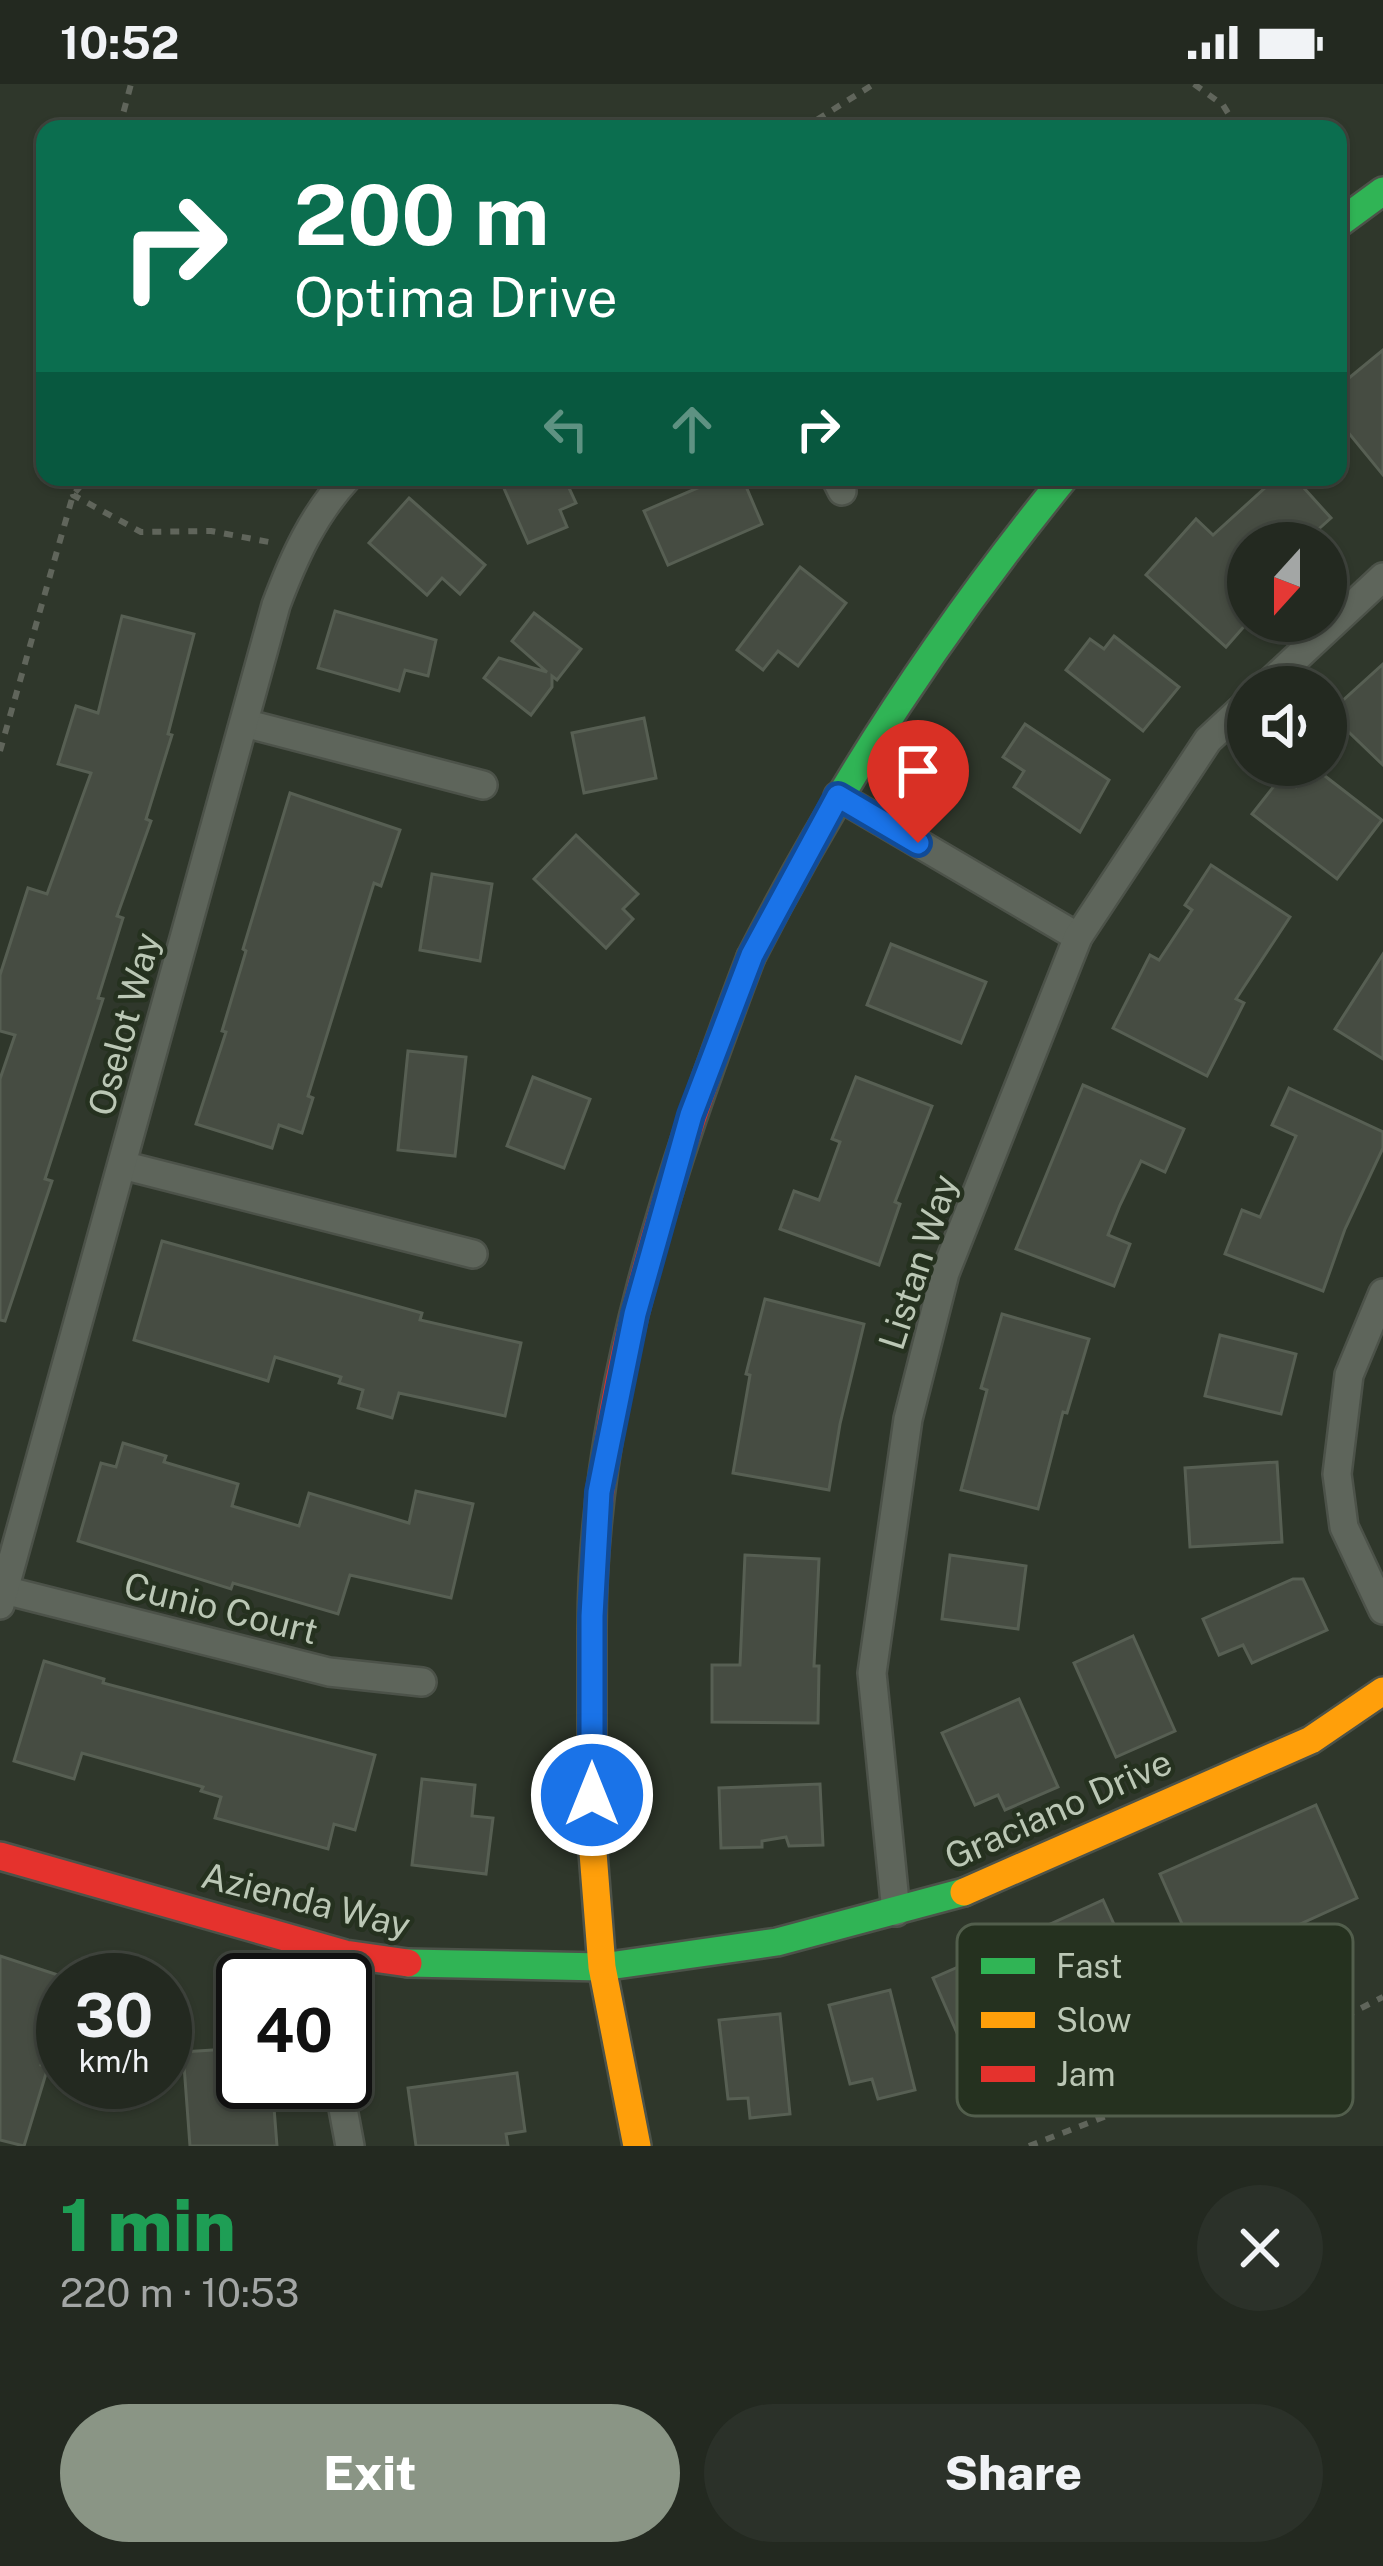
<!DOCTYPE html>
<meta charset="utf-8">
<style>
body{margin:0;font-family:"Public Sans",sans-serif;background:#2b3129;color:#f1f3f6;height:100vh;display:flex;flex-direction:column;font-size:45px;white-space:nowrap}
*{box-sizing:border-box;margin:0}
p{font-size:39px;color:#a3a6a5}
.icon{flex:none;width:66px;height:66px;fill:none;stroke:currentColor;stroke-width:2;stroke-linecap:round;stroke-linejoin:round}
.map{position:relative;height:2062px;overflow:hidden}
.details{display:flex;flex-direction:column;background:#232920;flex:1}
.details>*{flex:none}
.guide{position:absolute;left:36px;top:36px;width:1311px;height:366px;border-radius:24px;box-shadow:0 3px 9px #0004,0 0 0 3px #40453e;background:#0b6e4f;color:#fff;overflow:hidden}
.needle{width:78px;rotate:201deg}
.fabs{position:absolute;left:1227px;top:438px;display:grid;gap:24px}
.fabs a{display:grid;place-items:center;width:120px;height:120px;border-radius:50%;background:#232920;box-shadow:0 3px 9px #0004,0 0 0 3px #40453e;font-size:60px}
.speed{position:absolute;left:36px;top:1869px;display:flex;gap:24px;font-size:60px;font-weight:700;text-align:center}
.speed>*{display:grid;place-content:center;width:156px;height:156px;border-radius:50%;background:#232920;box-shadow:0 3px 9px #0004,0 0 0 3px #40453e;line-height:1}
.speed small{font-size:30px;font-weight:400}
.speed .limit{border:6px solid #111;border-radius:18px;background:#fff;color:#111}
.pin{position:absolute;display:grid;place-items:center;width:102px;height:102px;color:#fff;margin:-123px -51px;border-radius:50% 50% 50% 0;rotate:-45deg;box-shadow:0 0 12px #0007}
.pin .icon{rotate:45deg}
.me{position:absolute;width:132px;margin:-66px;rotate:0deg;stroke-linejoin:round;filter:drop-shadow(0 0 9px #0008)}
.turn{display:flex;align-items:center;gap:42px;height:252px;padding:0 60px;font-size:54px}
.turn .icon{width:156px;height:156px;stroke-width:2.5}
.turn b{display:block;font-size:84px;line-height:102px}
.lanes{display:flex;align-items:center;height:114px;padding:0 60px;background:#0003;justify-content:center;gap:60px;direction:ltr}
.lanes .off{opacity:.35}
.round{display:grid;place-items:center;flex:none;width:126px;height:126px;border-radius:63px;background:#2b3129}
.head{display:flex;align-items:center;justify-content:space-between;height:204px;padding:0 60px}
h1{font-size:72px;font-weight:800;line-height:90px;color:#1e9e55}
.cta{display:flex;gap:24px;margin-top:auto;padding:24px 60px}
.cta a{flex:1;height:138px;border-radius:72px;background:#8a9585;color:#fff;font-size:48px;font-weight:800;line-height:138px;text-align:center}
.cta a+a{background:#2b3129;color:#f1f3f6}
.status{display:flex;justify-content:space-between;align-items:center;height:84px;padding:0 60px;background:#232920;direction:ltr}
.status svg{height:33px;fill:currentColor}
.map>svg:first-child{display:block}
</style>
<div class="status"><b>10:52</b><svg viewBox="0 0 49 12"><path d="M0 12V9h3v3zM5 12V6h3v6zM10 12V3h3v9zM15 12V0h3v12zM26 1h20v11H26zM47 4h2v5h-2z"/></svg></div>
<div class="map">
<svg width="1383" height="2062" viewBox="0 0 1383 2062">
<rect width="100%" height="100%" fill="#2f372b"/>
<!-- building -->
<g fill="#464c42" stroke="#575f53" stroke-width="3">
<polygon points="1383,266 1383,391 1338,336 1338,303"/>
<polygon points="499,393 564,393 576,419 560,426 567,443 528,459"/>
<polygon points="723,393 742,393 762,440 668,481 644,427"/>
<polygon points="1277,393 1294,393 1331,434 1303,459 1248,459 1248,538 1226,563 1146,491 1196,435 1213,451"/>
<polygon points="409,414 485,481 460,510 442,494 427,511 369,459"/>
<polygon points="800,483 846,519 798,582 778,567 763,586 737,566"/>
<polygon points="335,527 436,556 428,592 405,586 399,607 318,584"/>
<polygon points="534,529 581,565 557,596 552,592 552,603 531,631 484,594 499,574 547,588 512,557"/>
<polygon points="122,532 194,550 168,650 172,651 146,735 151,737 117,832 123,834 98,914 103,915 45,1095 52,1097 5,1237 0,1236 0,995 15,951 0,947 0,891 28,804 47,810 91,689 58,680 76,622 98,629"/>
<polygon points="1114,552 1179,603 1143,647 1066,586 1090,555 1104,565"/>
<polygon points="1383,580 1383,681 1329,629"/>
<polygon points="644,634 656,694 584,709 572,649"/>
<polygon points="1025,640 1109,696 1080,748 1014,703 1024,687 1003,673"/>
<polygon points="1312,682 1382,736 1337,795 1252,730 1282,692 1296,703"/>
<polygon points="290,709 400,746 381,802 374,799 308,1012 313,1014 302,1049 279,1041 272,1064 196,1040 226,948 222,947 246,867 243,865"/>
<polygon points="576,751 638,810 623,825 633,835 606,864 534,795"/>
<polygon points="1211,781 1290,833 1236,915 1244,919 1207,992 1113,944 1150,871 1159,876 1192,826 1185,821"/>
<polygon points="432,790 492,800 480,877 420,866"/>
<polygon points="891,860 986,898 961,959 867,921"/>
<polygon points="1383,870 1383,975 1335,945"/>
<polygon points="408,967 466,973 455,1072 398,1066"/>
<polygon points="533,993 590,1015 564,1084 507,1062"/>
<polygon points="856,993 932,1022 895,1118 900,1120 879,1181 780,1145 794,1107 819,1116 840,1058 832,1055"/>
<polygon points="1083,1001 1184,1045 1165,1088 1141,1077 1120,1121 1108,1151 1130,1160 1114,1202 1016,1165"/>
<polygon points="1289,1004 1383,1048 1383,1064 1345,1145 1323,1207 1225,1170 1242,1126 1260,1133 1296,1052 1272,1041"/>
<polygon points="162,1157 422,1229 420,1236 521,1259 505,1332 399,1309 392,1334 358,1324 363,1306 339,1299 341,1293 275,1273 268,1297 134,1256"/>
<polygon points="765,1215 864,1240 840,1340 829,1406 733,1389 750,1291 746,1290"/>
<polygon points="1002,1230 1089,1255 1067,1329 1063,1328 1038,1425 961,1406 987,1306 981,1304"/>
<polygon points="1220,1251 1296,1270 1281,1330 1205,1312"/>
<polygon points="123,1359 166,1372 164,1378 238,1400 232,1422 299,1442 309,1409 409,1439 416,1407 473,1420 451,1514 350,1491 338,1530 233,1499 231,1505 78,1457 101,1379 116,1383"/>
<polygon points="1277,1378 1282,1458 1190,1463 1185,1384"/>
<polygon points="745,1471 819,1475 814,1582 819,1582 818,1639 712,1638 712,1581 740,1581"/>
<polygon points="950,1471 1026,1482 1018,1545 942,1535"/>
<polygon points="1293,1495 1303,1495 1327,1546 1252,1579 1243,1561 1219,1571 1203,1535"/>
<polygon points="1133,1552 1175,1647 1116,1673 1074,1579"/>
<polygon points="44,1577 104,1595 103,1599 375,1671 355,1746 334,1740 328,1765 215,1734 221,1713 201,1707 203,1703 82,1669 74,1695 14,1677"/>
<polygon points="1019,1615 1058,1703 1005,1726 998,1711 975,1721 942,1649"/>
<polygon points="422,1695 475,1701 472,1732 493,1734 486,1790 412,1781"/>
<polygon points="820,1700 823,1761 789,1762 786,1753 762,1757 762,1763 721,1764 719,1704"/>
<polygon points="1316,1721 1357,1814 1202,1885 1160,1790"/>
<polygon points="1103,1816 1147,1913 1109,1930 1100,1909 1081,1918 1046,1842"/>
<polygon points="988,1870 1020,1940 964,1965 933,1894"/>
<polygon points="0,1872 70,1895 63,1896 63,1915 41,1981 48,1983 24,2062 0,2056"/>
<polygon points="890,1906 915,2006 878,2015 872,1995 850,2000 829,1921"/>
<polygon points="780,1930 790,2030 750,2034 748,2014 728,2015 719,1936"/>
<polygon points="243,1964 243,1998 272,1998 277,2062 190,2062 183,1968"/>
<polygon points="517,1989 525,2047 506,2050 508,2062 416,2062 408,2004"/>
</g>
<g fill="none" stroke-linecap="round" stroke-linejoin="round">
<!-- street casing -->
<g stroke="#4c5249" stroke-width="32">
<g id="street">
<polyline points="835,393 842,407"/>
<polyline points="1265,603 1383,493"/>
<polyline points="244,639 483,701"/>
<polyline points="838,712 1078,853"/>
<polyline points="122,1081 473,1170"/>
<polyline points="1383,1209 1349,1291 1337,1390 1344,1443 1383,1526"/>
<polyline points="4,1506 329,1588 422,1598"/>
<path d="M0 1521 276 521C294 473 313 431 348 393"/>
<polyline points="896,1828 872,1589 908,1335 945,1189 1078,853 1208,656 1248,619"/>
<polyline points="338,1998 350,2062"/>
</g>
</g>
<!-- fast casing -->
<g stroke="#4c5249" stroke-width="32">
<g id="fast">
<polyline points="1338,140 1383,107"/>
<path d="M751 873C839 700 943 543 1065 393"/>
<polyline points="408,1879 602,1883 777,1858 964,1808"/>
</g>
</g>
<!-- slow casing -->
<g stroke="#4c5249" stroke-width="32">
<g id="slow">
<polyline points="592,1545 592,1756 602,1883 637,2062"/>
<polyline points="964,1808 1311,1656 1383,1607"/>
</g>
</g>
<!-- jam casing -->
<g stroke="#4c5249" stroke-width="32">
<g id="jam">
<path d="M592 1545C592 1314 670 1086 751 873"/>
<polyline points="0,1772 345,1870 408,1879"/>
</g>
</g>
<!-- path -->
<g stroke="#60655b" stroke-width="6" stroke-dasharray="9 9" stroke-linecap="butt">
<polyline points="1194,0 1223,21 1238,45"/>
<polyline points="119,45 131,0"/>
<polyline points="802,45 874,0"/>
<polyline points="66,393 73,411 141,448 211,447 274,459"/>
<polyline points="0,667 73,411 88,393"/>
<polyline points="1029,2062 1287,1962 1383,1913"/>
</g>
<!-- street -->
<use href="#street" stroke="#5e655b" stroke-width="27"/>
<!-- fast -->
<use href="#fast" stroke="#30b455" stroke-width="27"/>
<!-- slow -->
<use href="#slow" stroke="#ff9f0a" stroke-width="27"/>
<!-- jam -->
<use href="#jam" stroke="#e5322d" stroke-width="27"/>
</g>
<g fill="none" stroke-linecap="round" stroke-linejoin="round">
<!-- route casing -->
<g stroke="#114b97" stroke-width="30">
<polyline id="route" points="592,1711 592,1532 599,1408 635,1230 691,1031 752,871 838,712 918,759"/>
</g>
<!-- route -->
<use href="#route" stroke="#1a73e8" stroke-width="21"/>
</g>
<g text-anchor="middle" stroke-width="9" stroke-linejoin="round" paint-order="stroke">
<!-- street labels -->
<g font-size="36" fill="#bbc7b5" stroke="#25311f">
<text transform="translate(124 940) rotate(-75)" y="13">Oselot Way</text>
<text transform="translate(918 1178) rotate(-72)" y="13">Listan Way</text>
<text transform="translate(221 1524) rotate(14)" y="13">Cunio Court</text>
<text transform="translate(1058 1725) rotate(-24)" y="13">Graciano Drive</text>
<text transform="translate(306 1816) rotate(14)" y="13">Azienda Way</text>
</g>
</g>
<!-- legend -->
<rect x="957" y="1840" width="396" height="192" rx="18" fill="#25311f" stroke="#525e4c" stroke-width="3"/>
<rect x="981" y="1874" width="54" height="16" fill="#30b455"/>
<rect x="981" y="1928" width="54" height="16" fill="#ff9f0a"/>
<rect x="981" y="1982" width="54" height="16" fill="#e5322d"/>
<g font-size="33" fill="#bbc7b5">
<text x="1056" y="1894">Fast</text>
<text x="1056" y="1948">Slow</text>
<text x="1056" y="2002">Jam</text>
</g>
</svg>
<div class="fabs">
<a><svg class="needle" viewBox="-14 -14 28 28"><path d="M0-13l5 13h-10z" fill="#e53935"/><path d="M0 13l5-13h-10z" fill="#a3a6a5"/></svg></a>
<a><svg class="icon" aria-label="sound" viewBox="0 0 24 24"><path d="M4 9h4l5-4v14l-5-4H4zM17 9q2 3 0 6"/></svg></a>
</div>
<div class="speed"><div>30<small>km/h</small></div><div class="limit">40</div></div>
<div class="pin" style="left:918px;top:759px;background:#d93025"><svg class="icon" aria-label="arrive" viewBox="0 0 24 24"><path d="M6 21V4h12l-3 4 3 4H6"/></svg></div>
<svg class="me" style="left:592px;top:1711px" viewBox="-20 -20 40 40"><circle r="17" fill="#1a73e8" stroke="#fff" stroke-width="3"/><path d="M0-11L8 9 0 5-8 9z" fill="#fff"/></svg>
<div class="guide">
<div class="turn"><svg class="icon" aria-label="right" viewBox="0 0 24 24"><path d="M7 20v-9h11M14 6l5 5-5 5"/></svg><div><b>200 m</b>Optima Drive</div></div>
<div class="lanes"><svg class="icon off" aria-label="left" viewBox="0 0 24 24"><path d="M17 20v-9H6M10 6l-5 5 5 5"/></svg><svg class="icon off" aria-label="ahead" viewBox="0 0 24 24"><path d="M12 20V5M6 11l6-6 6 6"/></svg><svg class="icon" aria-label="right" viewBox="0 0 24 24"><path d="M7 20v-9h11M14 6l5 5-5 5"/></svg></div>
</div>
</div>
<section class="details">
<div class="head"><div><h1>1 min</h1><p>220 m · 10:53</p></div><a class="round"><svg class="icon" aria-label="close" viewBox="0 0 24 24"><path d="M6 6l12 12M18 6L6 18"/></svg></a></div>
<div class="cta"><a>Exit</a><a>Share</a></div>
</section>
